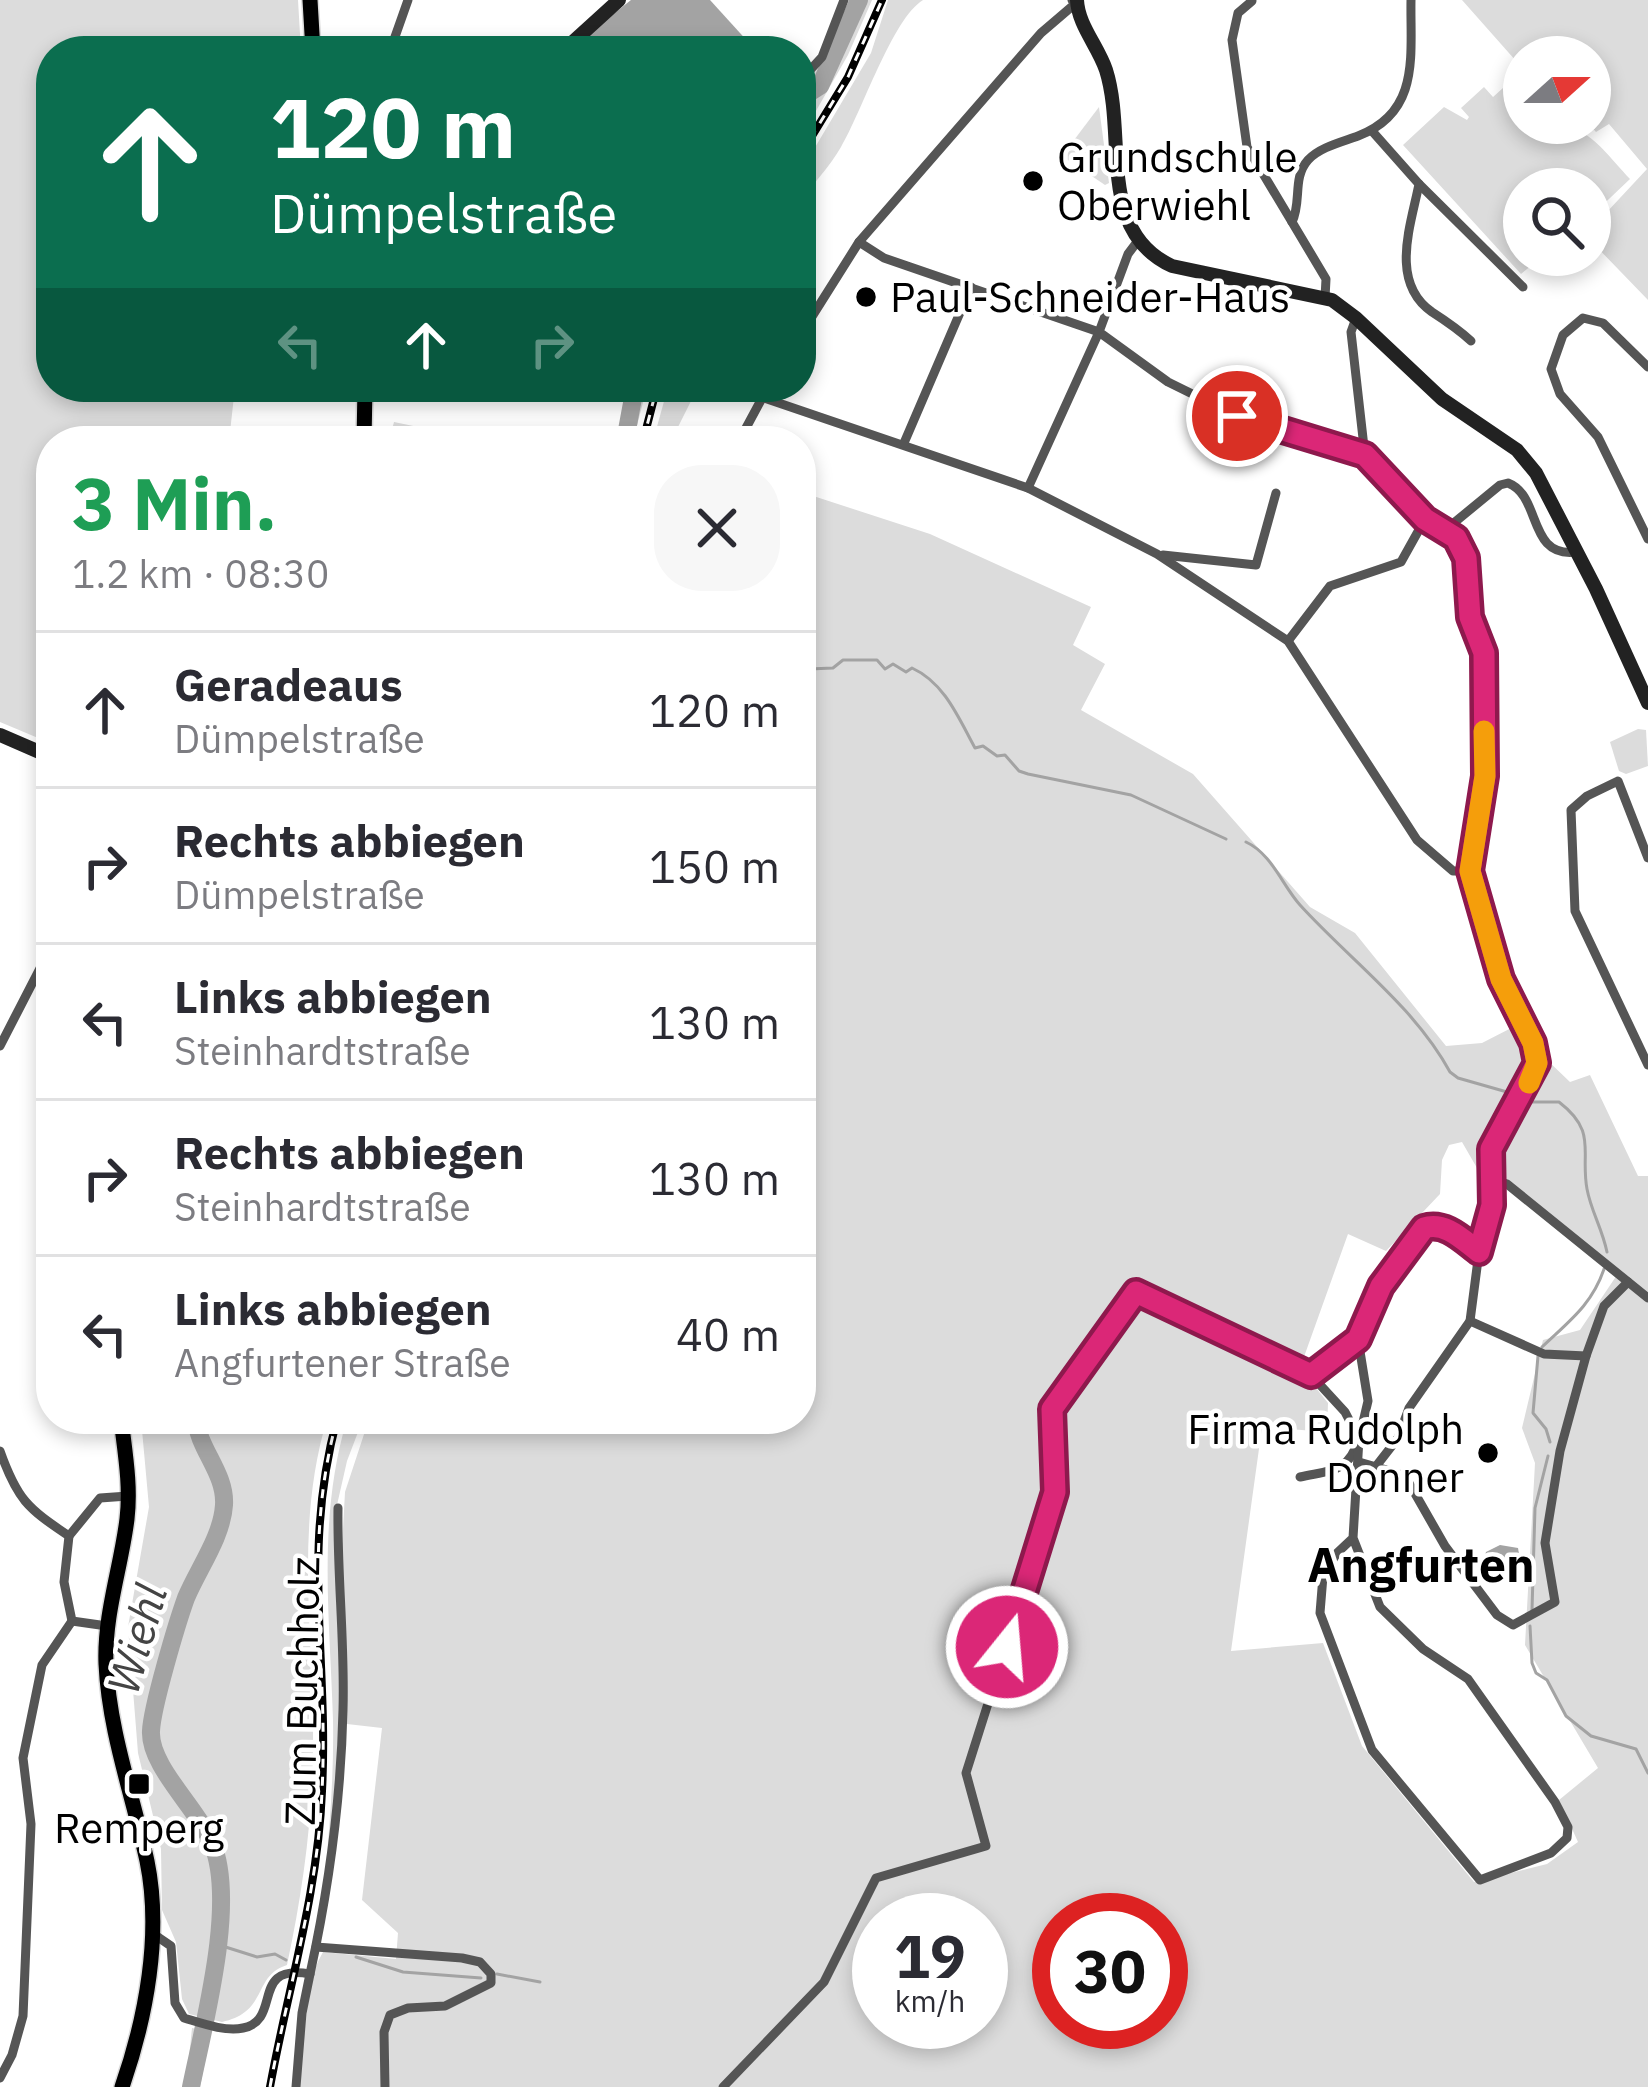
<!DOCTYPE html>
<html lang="de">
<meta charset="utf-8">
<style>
body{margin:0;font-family:"IBM Plex Sans",sans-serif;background:#f7f7f7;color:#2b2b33;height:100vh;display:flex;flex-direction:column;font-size:45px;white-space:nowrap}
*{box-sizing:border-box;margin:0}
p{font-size:39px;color:#7c7c81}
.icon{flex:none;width:66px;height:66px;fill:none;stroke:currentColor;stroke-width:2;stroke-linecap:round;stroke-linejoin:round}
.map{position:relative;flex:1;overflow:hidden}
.details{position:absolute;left:36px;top:426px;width:780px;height:1008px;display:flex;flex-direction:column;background:#fff;border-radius:48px;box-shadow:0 6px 18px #0003}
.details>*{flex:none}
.guide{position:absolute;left:36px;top:36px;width:780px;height:366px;border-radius:48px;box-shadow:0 6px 18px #0003;background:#0b6e4f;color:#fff;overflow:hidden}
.needle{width:78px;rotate:69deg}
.fabs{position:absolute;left:1503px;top:36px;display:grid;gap:24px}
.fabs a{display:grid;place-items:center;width:108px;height:108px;border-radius:50%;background:#fff;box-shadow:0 6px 18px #0003;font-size:60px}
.speed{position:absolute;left:852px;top:1893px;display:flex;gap:24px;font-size:60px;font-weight:700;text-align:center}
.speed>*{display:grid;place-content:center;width:156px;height:156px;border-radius:50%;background:#fff;box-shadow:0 6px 18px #0003;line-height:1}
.speed small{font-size:30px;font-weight:400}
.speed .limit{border:18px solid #d22;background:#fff;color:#111}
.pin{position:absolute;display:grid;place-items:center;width:102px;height:102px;color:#fff;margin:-51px;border:6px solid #fff;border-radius:50%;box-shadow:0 3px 12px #0007}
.me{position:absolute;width:132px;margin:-66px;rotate:17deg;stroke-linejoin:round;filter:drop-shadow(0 0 9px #0008)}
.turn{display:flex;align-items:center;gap:42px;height:252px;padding:0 36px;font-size:54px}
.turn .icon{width:156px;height:156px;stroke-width:2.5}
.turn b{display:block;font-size:84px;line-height:102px}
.lanes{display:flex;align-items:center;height:114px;padding:0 36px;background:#0003;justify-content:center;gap:60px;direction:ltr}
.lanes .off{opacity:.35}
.round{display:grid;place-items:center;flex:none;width:126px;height:126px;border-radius:48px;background:#f7f7f7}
.overview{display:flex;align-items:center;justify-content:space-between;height:204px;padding:0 36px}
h1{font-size:72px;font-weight:800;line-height:90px;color:#1e9e55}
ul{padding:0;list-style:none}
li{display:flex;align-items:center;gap:36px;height:156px;padding:0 36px;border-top:3px solid #e1e1e2}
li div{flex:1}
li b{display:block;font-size:45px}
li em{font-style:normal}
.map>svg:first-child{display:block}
</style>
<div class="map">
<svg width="1648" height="2087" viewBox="0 0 1648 2087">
<rect width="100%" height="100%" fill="#fff"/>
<!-- green -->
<g fill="#dcdcdc" fill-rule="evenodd">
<polygon points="0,0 298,0 301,51 51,51 51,387 235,387 229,441 51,441 50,743 0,722"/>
<polygon points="849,0 872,0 848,55 801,137 801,88 830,54"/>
<path d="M888 0H923C892 19 862 112 841 147 830 166 814 183 801 200V171L871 53Z"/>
<polygon points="1462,0 1648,0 1648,300 1590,240 1592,228 1647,169 1609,124 1596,132 1588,123 1590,57 1524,57 1524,70"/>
<path d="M1484 87 1493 97 1503 88 1524 90V123C1587 123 1590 135 1630 179L1590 217V189H1524V255H1544L1521 274 1403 145 1444 107 1467 120 1469 117 1461 108Z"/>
<polygon points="1099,107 1109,183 1105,185 1062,156"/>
<polygon points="627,387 647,387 633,441 617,441"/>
<polygon points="668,387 698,387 671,441 653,441"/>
<polygon points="394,422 486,441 389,441"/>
<path d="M801 492 930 534 1091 607 1073 645 1105 664 1081 710 1193 774 1310 907 1355 933 1446 1046 1482 1043 1519 1024 1532 1045V1068L1493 1135 1489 1172 1477 1168 1462 1142 1449 1145 1442 1160 1440 1194 1386 1251 1348 1234 1300 1368 1328 1403 1327 1432 1262 1427 1231 1651 1323 1643 1362 1746 1474 1882 1547 1864 1578 1842 1559 1800 1598 1768 1525 1645 1535 1463 1522 1428 1543 1340 1580 1330 1619 1272 1500 1175C1482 1136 1534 1095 1545 1058L1570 1082 1590 1075 1638 1176H1648V2087H298C297 2046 302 1988 323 1952L396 1959 398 1933 362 1900 382 1728 347 1724 340 1585 345 1492 369 1419H801ZM879 1920H981V2022H879ZM1059 1920H1161V2022H1059Z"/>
<polygon points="1638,729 1646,730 1648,766 1626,774 1619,771 1610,742"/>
<path d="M141 1419H327C296 1522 312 1624 313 1729 314 1809 304 1886 287 1965 252 1976 269 2012 222 2022L189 2014 182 1999 176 1942 162 1910 161 1849 138 1753 128 1627 149 1507Z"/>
<path d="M347 1419H363L347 1461 337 1505 341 1711 333 1823 325 1876C330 1824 334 1772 333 1720 330 1617 317 1520 347 1419Z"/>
<polygon points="192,2028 211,2032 200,2087 186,2087"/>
</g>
<!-- water -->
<g fill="#a3a3a3">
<polygon points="631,0 710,0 750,44 736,51 577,51 596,28"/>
<polygon points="1500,1545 1518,1548 1520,1560 1517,1564 1491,1564 1484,1559 1486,1552"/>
</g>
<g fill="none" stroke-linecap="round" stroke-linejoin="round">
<!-- stream -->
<g stroke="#a3a3a3" stroke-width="3">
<path d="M801 675 809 669 833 668 843 660H877L885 669 893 664 906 672 912 668C945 683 959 719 975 748L983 746 997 756 1005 755 1019 771 1028 774 1131 795 1226 839"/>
<path d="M1246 842C1272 854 1282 885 1300 905 1350 960 1414 1006 1450 1072L1458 1078 1514 1094"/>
<path d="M1523 1098 1531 1102H1559C1598 1132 1580 1151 1587 1189 1591 1211 1602 1228 1607 1252"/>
<path d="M1542 1347C1568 1322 1592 1305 1604 1269"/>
<polyline points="1538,1356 1533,1413 1546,1429 1550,1442"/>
<polyline points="1532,1610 1535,1508 1548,1456"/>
<polyline points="1530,1626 1532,1663 1536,1673 1547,1680 1566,1716 1591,1736 1636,1749 1648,1773"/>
<polyline points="216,1944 257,1957 275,1954 286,1960"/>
<polyline points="356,1957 403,1972 481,1978"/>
<polyline points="497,1974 540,1982"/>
</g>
<!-- river -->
<g stroke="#a3a3a3" stroke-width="18">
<polyline points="801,98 820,86 859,0"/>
<polyline points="625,441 635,387"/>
<path d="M191 2087C204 2023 237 1902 212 1843 198 1809 149 1766 151 1731 152 1707 177 1623 186 1598 198 1569 222 1537 224 1505 226 1473 198 1449 196 1419"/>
</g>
<!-- primary casing -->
<g stroke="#dbdbdb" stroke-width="18">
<g id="primary">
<polyline points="310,0 313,51"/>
<polyline points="364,441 365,387"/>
<path d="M121 1419C125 1453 131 1486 127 1519 121 1568 104 1615 106 1664 109 1731 133 1796 147 1861 162 1934 146 2018 122 2087"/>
</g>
</g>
<!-- minor -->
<g stroke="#555" stroke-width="9">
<polyline points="1252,1 1238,13 1232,40 1247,147 1292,222"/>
<polyline points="390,51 408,0"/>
<polyline points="801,80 822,57 844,0"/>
<path d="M1372 131 1419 184C1411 225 1389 282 1432 312 1446 321 1458 329 1471 341"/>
<polyline points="1419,184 1523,287"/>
<polyline points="859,242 884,258 1099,332 1028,488 1157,554 1288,641 1417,840 1453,871 1470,871"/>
<polyline points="1137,242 1128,254 1099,332 1168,382 1237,416 1365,456 1425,519 1456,538 1466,558 1470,617 1484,653 1485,776 1470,871 1501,978 1533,1043 1537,1063 1491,1149 1493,1205 1479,1252 1470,1321 1409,1408 1398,1438 1377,1465"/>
<path d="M1325 298 1326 279 1292 222C1302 202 1292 178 1308 160 1320 147 1342 142 1358 136 1421 112 1410 55 1411 0"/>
<polyline points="1356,318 1351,332 1365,456"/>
<polyline points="801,334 859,242 1041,33 1076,3 1072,0"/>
<polyline points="1648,367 1603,323 1583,318 1563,335 1551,369 1560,394 1598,437 1648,539"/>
<polyline points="761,397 1028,488"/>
<polyline points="739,441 768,387"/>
<polyline points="904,443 971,287"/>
<path d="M1444 531 1500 485 1508 483C1542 496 1527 558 1576 552"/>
<polyline points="1163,555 1256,565 1276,493"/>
<polyline points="1288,641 1330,586 1401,562 1425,519"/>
<polyline points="1648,858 1618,781 1587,796 1571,810 1575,911 1648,1065"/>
<polyline points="0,1046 51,947"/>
<polyline points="1492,1179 1507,1184 1648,1298"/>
<polyline points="1470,1321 1544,1354 1586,1356"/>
<path d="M0 1451C17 1499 27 1508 69 1536L64 1582 72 1621 107 1626"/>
<polyline points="1359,1462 1397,1473 1409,1483 1445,1546 1497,1615 1513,1625 1555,1602 1545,1543 1560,1451 1586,1356 1604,1306 1628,1282"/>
<path d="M1300 1477C1332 1470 1348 1473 1359 1439L1345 1412 1311 1375"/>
<polyline points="69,1536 100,1498 128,1496"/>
<path d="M1353 1538 1337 1553 1323 1576 1320 1613 1372 1750 1480 1880 1551 1853 1567 1838 1568 1827 1555 1802 1468 1679 1423 1649 1380 1607 1353 1538 1359 1439 1368 1401 1358 1339 1381 1286 1425 1228C1445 1221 1463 1241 1479 1252"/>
<path d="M152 1933 171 1946 175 2003 184 2018C201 2023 225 2032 243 2028 283 2020 249 1963 310 1974L302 2013 296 2087"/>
<polyline points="316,1947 462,1958 480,1962 491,1974 491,1983 445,2006 408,2008 390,2015 384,2032 385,2087"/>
<path d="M310 1974C329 1887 341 1799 343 1710 345 1642 337 1575 338 1508"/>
<polyline points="0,2078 12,2055 23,2016 31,1824 23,1758 42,1665 72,1621"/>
<polyline points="723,2087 824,1982 876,1878 986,1846 966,1773 1055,1492 1052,1409 1136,1292 1311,1375 1358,1339"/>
</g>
<!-- secondary -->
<g stroke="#222" stroke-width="14">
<path d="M1077 0C1078 25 1098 46 1106 70 1127 136 1096 231 1172 266L1332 300 1356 318 1442 399 1517 450 1536 473 1596 589 1648 703"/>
<polyline points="563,51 619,0"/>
<polyline points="366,389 401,387"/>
<polyline points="0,735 51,757"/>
</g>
<!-- primary -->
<use href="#primary" stroke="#000" stroke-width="15"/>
<!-- rail casing -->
<g stroke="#000" stroke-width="8">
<g id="rail">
<polyline points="801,154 848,77 882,0"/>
<polyline points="643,441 657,387"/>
<path d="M270 2087C288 1988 318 1893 322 1791 329 1659 301 1552 337 1419"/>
</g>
</g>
<!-- rail -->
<use href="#rail" stroke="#fff" stroke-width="3" stroke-dasharray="9" stroke-linecap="butt"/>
</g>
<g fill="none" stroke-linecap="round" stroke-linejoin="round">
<!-- route casing -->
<g stroke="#8e194d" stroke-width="30">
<path id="route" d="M1007 1647 1055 1492 1052 1409 1136 1292 1311 1375 1358 1339 1381 1286 1424 1228C1445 1221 1463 1240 1479 1252L1492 1205 1491 1149 1537 1063 1533 1043 1501 979 1470 871 1485 776 1484 653 1470 617 1466 558 1456 538 1425 519 1365 455 1237 416"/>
</g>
<!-- route -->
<use href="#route" stroke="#db2777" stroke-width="21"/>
<!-- slow -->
<polyline stroke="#f59e0b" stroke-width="21" points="1484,731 1485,776 1470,871 1501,979 1533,1043 1537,1063 1529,1083"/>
</g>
<!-- markers -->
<g fill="#000" stroke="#fff" stroke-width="4.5">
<circle cx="1033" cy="181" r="12"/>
<circle cx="866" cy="297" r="12"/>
<circle cx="1488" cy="1453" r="12"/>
<rect x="127" y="1772" width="24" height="24" rx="6"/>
</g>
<g text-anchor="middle" stroke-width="9" stroke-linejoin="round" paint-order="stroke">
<!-- poi labels -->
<g font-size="42" fill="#000" stroke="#fff" text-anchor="start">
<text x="1057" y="172">Grundschule<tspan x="1057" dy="48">Oberwiehl</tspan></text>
<text x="890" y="312">Paul-Schneider-Haus</text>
<text x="1464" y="1444" text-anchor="end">Firma Rudolph<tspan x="1464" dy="48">Donner</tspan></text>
<text x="139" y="1843" text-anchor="middle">Remperg</text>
</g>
<!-- street labels -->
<g font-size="42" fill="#000" stroke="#fff">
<text transform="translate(302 1691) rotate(-89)" y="15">Zum Buchholz</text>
</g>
<!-- water labels -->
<g font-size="45" font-style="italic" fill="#444" stroke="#fff">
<text transform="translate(137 1639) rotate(-74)" y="16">Wiehl</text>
</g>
<!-- quarter labels -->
<g font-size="48" font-weight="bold" fill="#000" stroke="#fff">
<text x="1421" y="1582">Angfurten</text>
</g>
</g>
</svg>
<div class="fabs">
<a><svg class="needle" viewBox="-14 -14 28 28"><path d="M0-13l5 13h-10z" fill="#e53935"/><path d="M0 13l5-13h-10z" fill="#7c7c81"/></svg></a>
<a><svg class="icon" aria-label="search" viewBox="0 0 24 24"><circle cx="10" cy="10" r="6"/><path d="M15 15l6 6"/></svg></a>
</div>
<div class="speed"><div>19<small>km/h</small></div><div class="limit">30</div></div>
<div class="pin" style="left:1237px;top:416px;background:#d93025"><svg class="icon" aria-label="arrive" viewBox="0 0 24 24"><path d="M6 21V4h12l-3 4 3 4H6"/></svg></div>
<svg class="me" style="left:1007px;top:1647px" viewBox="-20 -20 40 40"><circle r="17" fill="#db2777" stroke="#fff" stroke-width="3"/><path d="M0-11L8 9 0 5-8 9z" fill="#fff"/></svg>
<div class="guide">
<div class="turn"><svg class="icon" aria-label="ahead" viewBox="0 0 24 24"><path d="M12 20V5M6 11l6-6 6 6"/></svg><div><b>120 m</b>Dümpelstraße</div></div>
<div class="lanes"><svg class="icon off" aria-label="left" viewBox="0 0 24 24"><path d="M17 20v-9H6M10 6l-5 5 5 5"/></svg><svg class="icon" aria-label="ahead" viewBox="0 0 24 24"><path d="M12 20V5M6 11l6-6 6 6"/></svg><svg class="icon off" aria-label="right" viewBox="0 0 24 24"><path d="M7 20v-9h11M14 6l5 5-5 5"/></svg></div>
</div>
<section class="details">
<div class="overview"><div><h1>3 Min.</h1><p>1.2 km · 08:30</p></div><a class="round"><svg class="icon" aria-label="close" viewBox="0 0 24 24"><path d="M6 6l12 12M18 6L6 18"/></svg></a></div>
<ul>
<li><svg class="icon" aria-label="ahead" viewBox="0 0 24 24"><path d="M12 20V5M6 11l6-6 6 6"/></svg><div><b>Geradeaus</b><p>Dümpelstraße</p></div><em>120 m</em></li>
<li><svg class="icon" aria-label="right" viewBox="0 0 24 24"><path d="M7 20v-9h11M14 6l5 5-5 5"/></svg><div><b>Rechts abbiegen</b><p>Dümpelstraße</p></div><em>150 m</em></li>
<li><svg class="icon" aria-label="left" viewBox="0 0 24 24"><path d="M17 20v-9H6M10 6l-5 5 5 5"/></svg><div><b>Links abbiegen</b><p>Steinhardtstraße</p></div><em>130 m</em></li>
<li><svg class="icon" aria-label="right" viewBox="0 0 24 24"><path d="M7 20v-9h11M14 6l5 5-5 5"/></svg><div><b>Rechts abbiegen</b><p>Steinhardtstraße</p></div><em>130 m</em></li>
<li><svg class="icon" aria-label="left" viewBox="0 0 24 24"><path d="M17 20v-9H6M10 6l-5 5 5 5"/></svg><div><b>Links abbiegen</b><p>Angfurtener Straße</p></div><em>40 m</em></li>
</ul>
</section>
</div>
